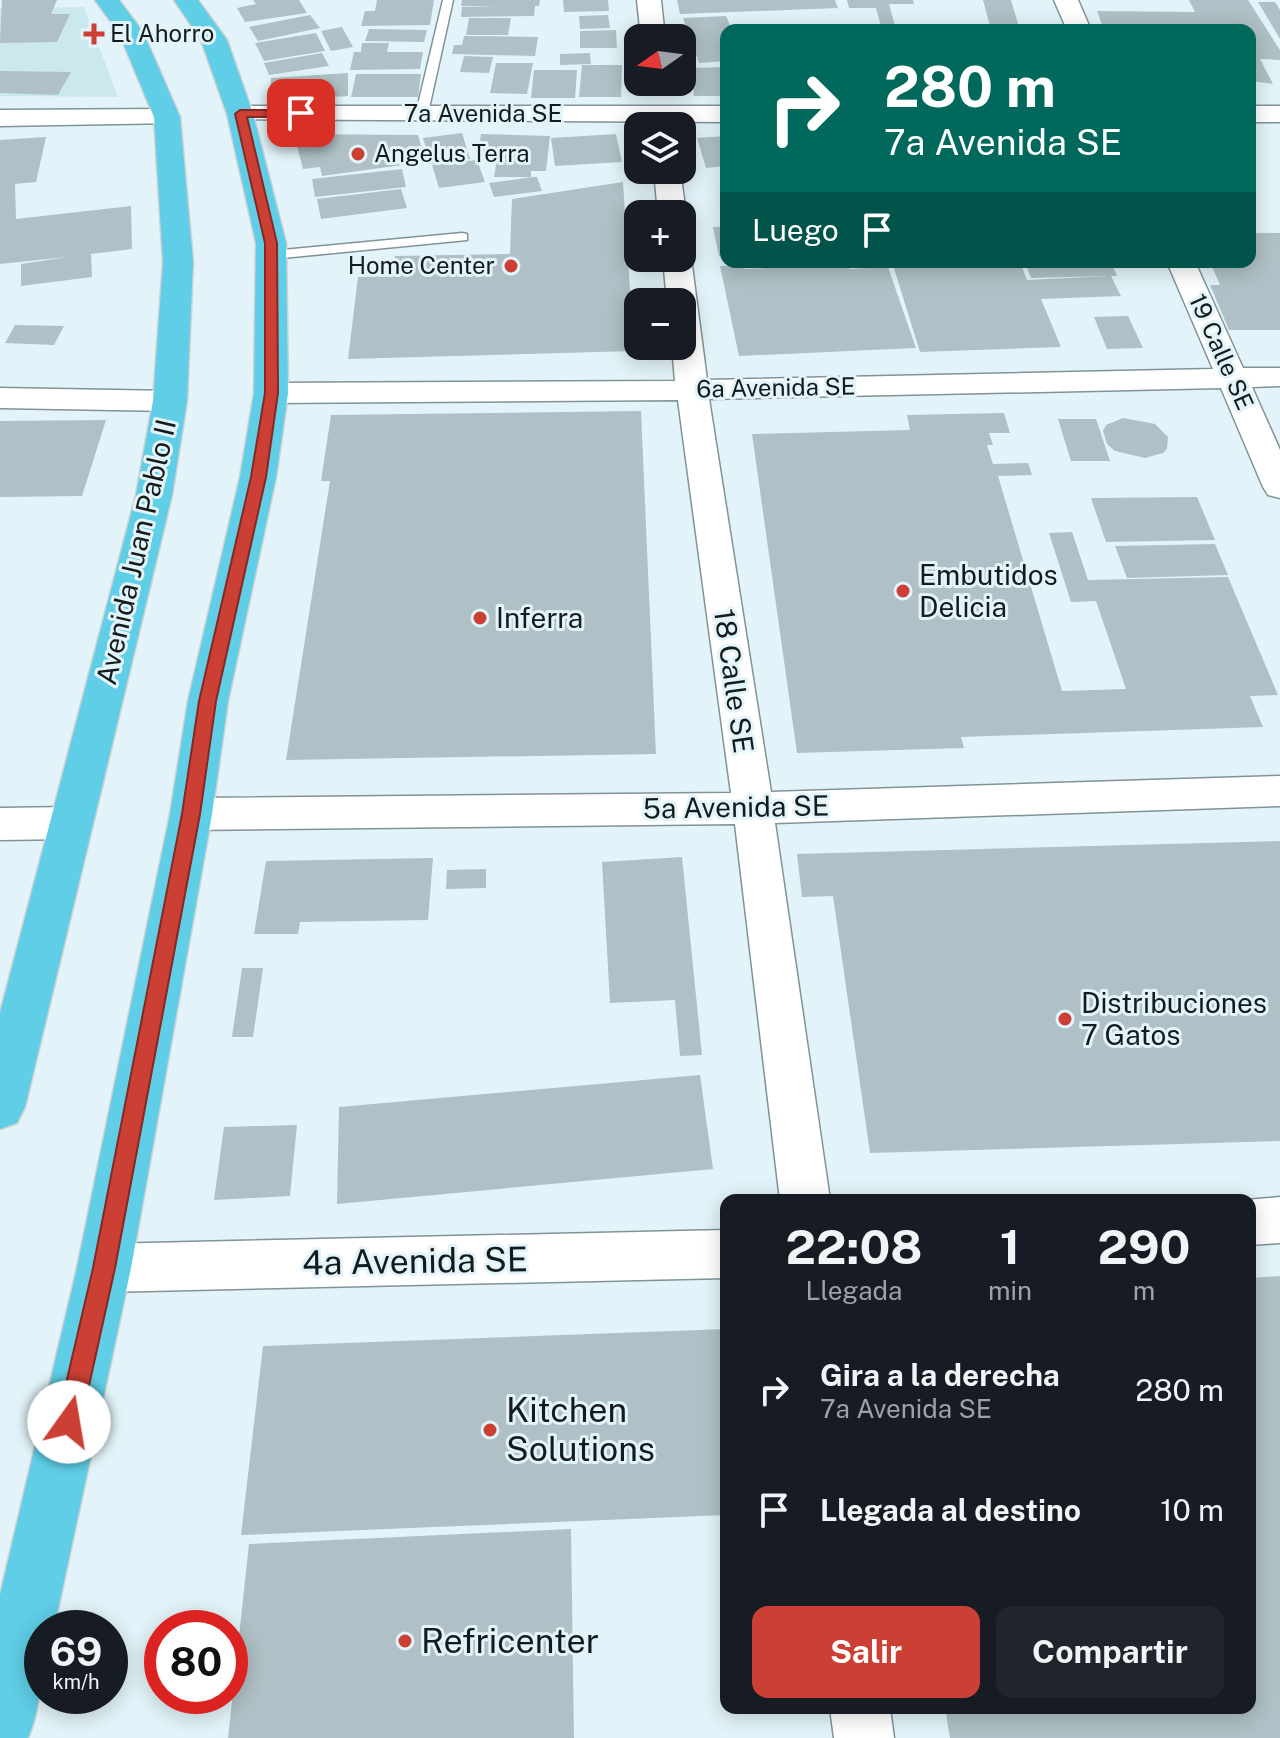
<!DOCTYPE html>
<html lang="es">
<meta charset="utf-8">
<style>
body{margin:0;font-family:"Public Sans",sans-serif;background:#20242c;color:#f1f3f6;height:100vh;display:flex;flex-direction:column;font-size:30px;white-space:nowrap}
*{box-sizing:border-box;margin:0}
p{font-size:26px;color:#9ea1a6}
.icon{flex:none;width:44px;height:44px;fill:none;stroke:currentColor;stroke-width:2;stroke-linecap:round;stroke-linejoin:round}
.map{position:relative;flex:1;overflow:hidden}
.sheet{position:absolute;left:720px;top:1194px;width:536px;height:520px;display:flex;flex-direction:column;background:#171b24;border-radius:16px;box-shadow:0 4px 20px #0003}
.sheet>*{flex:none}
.top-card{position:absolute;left:720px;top:24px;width:536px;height:244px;border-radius:16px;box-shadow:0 4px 20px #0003;background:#00695c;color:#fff;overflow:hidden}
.needle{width:52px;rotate:256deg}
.buttons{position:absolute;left:624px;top:24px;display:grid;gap:16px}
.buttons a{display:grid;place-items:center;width:72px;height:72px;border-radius:16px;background:#171b24;box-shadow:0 4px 20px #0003;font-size:40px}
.speed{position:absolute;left:24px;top:1610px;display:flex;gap:16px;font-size:40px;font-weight:700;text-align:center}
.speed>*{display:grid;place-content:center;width:104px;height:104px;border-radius:50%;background:#171b24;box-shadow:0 4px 20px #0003;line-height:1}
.speed small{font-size:20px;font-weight:400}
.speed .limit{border:12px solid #d22;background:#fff;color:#111}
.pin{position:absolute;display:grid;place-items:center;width:68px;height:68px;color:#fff;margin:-34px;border-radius:16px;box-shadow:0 4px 12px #0006}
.me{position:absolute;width:88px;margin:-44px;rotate:13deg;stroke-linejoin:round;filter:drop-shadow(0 0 6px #0008)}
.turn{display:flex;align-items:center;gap:28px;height:168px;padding:0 32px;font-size:36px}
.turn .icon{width:104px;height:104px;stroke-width:2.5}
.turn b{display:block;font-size:56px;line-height:68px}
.then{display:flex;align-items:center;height:76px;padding:0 32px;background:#0003;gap:16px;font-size:30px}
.eta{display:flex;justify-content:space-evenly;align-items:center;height:136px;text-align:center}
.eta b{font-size:48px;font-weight:700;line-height:56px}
.primary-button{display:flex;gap:16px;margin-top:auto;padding:16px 32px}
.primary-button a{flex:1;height:92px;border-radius:16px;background:#cc3f35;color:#fff;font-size:32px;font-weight:700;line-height:92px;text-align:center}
.primary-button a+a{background:#20242c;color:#f1f3f6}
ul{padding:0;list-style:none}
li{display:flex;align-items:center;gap:24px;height:120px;padding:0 32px}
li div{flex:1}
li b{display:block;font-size:30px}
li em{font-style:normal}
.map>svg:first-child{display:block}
</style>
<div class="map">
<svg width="1280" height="1738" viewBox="0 0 1280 1738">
<rect width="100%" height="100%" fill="#e2f4f9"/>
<!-- built -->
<polygon fill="#cce8ef" points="84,7 118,97 0,96 0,8"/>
<!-- building -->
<g fill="#afc1c6">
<polygon points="2,0 57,0 51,14 70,14 57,42 0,43"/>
<polygon points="253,0 299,0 307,13 245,22 237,8 256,4"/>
<polygon points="377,0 434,0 430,25 361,26 365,11 375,11"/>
<polygon points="462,0 540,0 539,6 535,6 534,16 461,17 462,7 498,7 461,6"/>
<polygon points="563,0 608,0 609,11 564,12"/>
<polygon points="677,0 835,0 838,8 680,14"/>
<polygon points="847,0 913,0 914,4 889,4 896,30 882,30 876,8 849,8"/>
<polygon points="983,0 1011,0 1020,30 991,30"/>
<polygon points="1189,0 1248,0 1280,50 1280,60 1260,59 1273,84 1250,81 1250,30 1197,27 1198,30 1104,30 1097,11 1195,12"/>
<polygon points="1258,2 1275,2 1280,10 1280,39"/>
<polygon points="310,15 320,28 258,41 249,27"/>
<polygon points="608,15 610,28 580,29 579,16"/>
<polygon points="726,16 732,30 726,30 726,61 699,63 683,18"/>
<polygon points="469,18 511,18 508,35 466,35"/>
<polygon points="342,27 353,47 331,51 321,31"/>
<polygon points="369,29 427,30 424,42 365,41"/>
<polygon points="616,30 617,48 580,48 580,31"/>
<polygon points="316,33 325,51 264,61 255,43"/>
<polygon points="464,36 466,36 538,37 535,56 452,54 454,45 462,45"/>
<polygon points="362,43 389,43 387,52 423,52 420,69 350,70 354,52 361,52"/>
<polygon points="322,53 329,66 269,75 264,63"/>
<polygon points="590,53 591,64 560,65 560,54"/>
<polygon points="464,56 493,57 489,73 460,72"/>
<polygon points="496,63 533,63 527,94 490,93"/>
<polygon points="582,65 622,65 621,97 579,97"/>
<polygon points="726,67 726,96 694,96 691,68"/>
<polygon points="534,70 577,70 575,98 531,98"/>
<polygon points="0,71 71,72 58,95 0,93"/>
<polygon points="348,73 348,96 270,101 271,78"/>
<polygon points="356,74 421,74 418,97 351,97"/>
<polygon points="462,133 470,159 431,164 423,138"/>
<polygon points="294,134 418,135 423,153 407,155 410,164 322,176 320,167 303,169"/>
<polygon points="481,134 550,136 546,171 531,171 531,177 494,177 498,154 478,154"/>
<polygon points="616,134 622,162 555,166 551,138"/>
<polygon points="726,136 726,166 706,168 697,138"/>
<polygon points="46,137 36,182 15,184 16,219 131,206 132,249 91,254 92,277 21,286 21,264 67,257 0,264 0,140"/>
<polygon points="477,160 485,182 439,188 432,165"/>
<polygon points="402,169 406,187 315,197 312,179"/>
<polygon points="533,177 537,177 542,191 494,197 489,183"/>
<polygon points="623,182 634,351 348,359 358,277 393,276 395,256 510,254 512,199"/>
<polygon points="401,189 407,208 321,219 317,199"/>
<polygon points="713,227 726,227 726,255 719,256"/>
<polygon points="1250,233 1280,233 1280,330 1229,330 1210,285 1220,285 1210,262 1250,262"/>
<polygon points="814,262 848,262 850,269 888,267 916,348 739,356 720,266 744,265 745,269 815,266"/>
<polygon points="892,262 1020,262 1027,280 1109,276 1031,278 1025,262 1111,262 1117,276 1111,276 1121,296 1041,299 1061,347 920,352"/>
<polygon points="1128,316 1143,348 1107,349 1094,317"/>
<polygon points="15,325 64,326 54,345 5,343"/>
<polygon points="641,411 656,754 286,760 330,481 321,481 331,415"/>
<polygon points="1004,413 1010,433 989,433 993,445 987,445 993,464 1028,463 1032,475 998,476 1062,691 1126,689 1096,601 1071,602 1049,533 1072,532 1088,580 1228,577 1278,695 1250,696 1263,727 961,737 964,748 797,753 752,434 910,430 907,415"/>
<polygon points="1123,418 1155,424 1168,437 1167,449 1163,453 1145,458 1115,451 1107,444 1103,431 1106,425"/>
<polygon points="1058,419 1096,419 1110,461 1071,461"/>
<polygon points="106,420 82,496 0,497 0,421"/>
<polygon points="1197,497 1215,540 1106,542 1091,498"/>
<polygon points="1215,544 1228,575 1127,578 1115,546"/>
<polygon points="1280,841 1280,1141 870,1153 833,896 802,897 797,854"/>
<polygon points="682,857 702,1055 680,1056 675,1000 610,1003 602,862"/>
<polygon points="433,858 428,920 300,922 298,934 254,934 266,861"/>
<polygon points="486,869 486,888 446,889 447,870"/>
<polygon points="242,968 263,968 253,1037 232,1037"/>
<polygon points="700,1075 713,1169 337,1204 339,1107"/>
<polygon points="297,1125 290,1196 214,1200 224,1127"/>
<polygon points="1280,1276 1280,1738 950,1738 945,1708 1250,1708 1250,1278"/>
<polygon points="726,1329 726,1515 241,1535 263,1346"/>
<polygon points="571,1529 574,1738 228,1738 249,1544"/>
</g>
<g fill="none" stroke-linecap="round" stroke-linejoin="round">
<!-- lane casing -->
<g stroke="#819397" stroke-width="3">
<g id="lane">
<polygon points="443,0 453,0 428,113 422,117 416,113"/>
<polygon points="462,233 467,234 467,240 272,259 265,255 272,251"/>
</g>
</g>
<!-- street casing -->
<g stroke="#819397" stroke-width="3">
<g id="street">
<polygon points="637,0 661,0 665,38 641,38"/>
<polygon points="1054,0 1078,0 1091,30 1067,30"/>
<polygon points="240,106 726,106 726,122 231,119 227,114 231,109"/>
<rect x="1250" y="106" width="30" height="16"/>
<polygon points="654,170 680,170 686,214 682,220 682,214 658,214"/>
<polygon points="682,251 691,258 707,380 1213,369 1167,262 1195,262 1243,368 1280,368 1280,386 1252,387 1280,450 1280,498 1268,495 1263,487 1221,388 709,399 771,792 1280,776 1280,806 775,823 830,1200 780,1200 735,824 191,830 177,825 171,814 177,803 191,798 731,793 678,400 271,403 260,400 255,393 260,386 271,383 675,381 672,346 682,346 682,302 667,302 663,258 682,258"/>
<polygon points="0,388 170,391 181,394 186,401 181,408 170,411 0,408"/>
<polygon points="71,807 85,812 91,823 85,834 71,839 0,840 0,808"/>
<polygon points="1280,1197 1280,1243 1250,1245 1250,1200 1246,1200"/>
<polygon points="726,1230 726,1278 104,1292 86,1285 79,1268 86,1251 104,1244"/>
<polygon points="830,1708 890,1708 894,1738 834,1738"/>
</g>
</g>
<!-- secondary casing -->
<g stroke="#819397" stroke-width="3">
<polygon id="secondary" points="167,109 176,111 180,117 176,123 0,126 0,110"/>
</g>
<!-- highway casing -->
<g stroke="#d0d1d2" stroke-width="3">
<g id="highway">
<polygon points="95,0 119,0 143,32 180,117 193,262 187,401 172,495 25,1107 17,1123 0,1129 0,1013 136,495 153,401 163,262 154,117 119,33"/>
<path d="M174 0H198L227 40 253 114 286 243 288 393 276 477 228 701 212 814 131 1268 54 1628H42C42 1665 43 1703 28 1738H0V1595L77 1268 170 814 188 701 240 477 254 393 256 243 227 114 201 40Z"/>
</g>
</g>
<!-- lane -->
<use href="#lane" fill="#fff" fill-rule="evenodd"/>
<!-- street -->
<use href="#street" fill="#fff" fill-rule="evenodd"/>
<!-- secondary -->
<use href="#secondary" fill="#fff" fill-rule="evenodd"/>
<!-- highway -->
<use href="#highway" fill="#5fcee6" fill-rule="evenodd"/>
</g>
<!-- route -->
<polygon fill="#cc3f35" stroke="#852922" stroke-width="2" points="240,110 301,110 306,113 301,117 247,117 277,243 278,393 266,477 216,701 200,814 115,1268 81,1422 77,1430 69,1434 61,1430 57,1422 93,1268 182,814 199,701 251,477 265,393 265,243 235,114"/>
<!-- markers -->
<g fill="#cc3f35" stroke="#e2f4f9" stroke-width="3">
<path d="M90 22h8v8h8v8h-8v8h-8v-8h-8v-8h8z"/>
<circle cx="358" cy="154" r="8"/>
<circle cx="511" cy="266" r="8"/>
<circle cx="903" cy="591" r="8"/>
<circle cx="480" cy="618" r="8"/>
<circle cx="1065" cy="1019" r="8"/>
<circle cx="490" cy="1430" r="8"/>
<circle cx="405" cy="1641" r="8"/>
</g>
<g text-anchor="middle" stroke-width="6" stroke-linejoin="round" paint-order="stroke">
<!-- far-poi labels -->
<g font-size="24" fill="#141b1c" stroke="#e2f4f9" text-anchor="start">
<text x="110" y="42">El Ahorro</text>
<text x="374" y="162">Angelus Terra</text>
<text x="495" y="274" text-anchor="end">Home Center</text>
</g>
<!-- far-street labels -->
<g font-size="24" fill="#141b1c" stroke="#e2f4f9">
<text x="483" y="122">7a Avenida SE</text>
<text transform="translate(1221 352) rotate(66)" y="8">19 Calle SE</text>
<text transform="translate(776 388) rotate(-1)" y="8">6a Avenida SE</text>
</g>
<!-- street labels -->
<g font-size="28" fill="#141b1c" stroke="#e2f4f9">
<text transform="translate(136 552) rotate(-77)" y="10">Avenida Juan Pablo II</text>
<text transform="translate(734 681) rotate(82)" y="10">18 Calle SE</text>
<text transform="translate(736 807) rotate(-1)" y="10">5a Avenida SE</text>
</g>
<!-- poi labels -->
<g font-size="28" fill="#141b1c" stroke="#e2f4f9" text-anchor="start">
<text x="919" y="585">Embutidos<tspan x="919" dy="32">Delicia</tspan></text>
<text x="496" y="628">Inferra</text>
<text x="1081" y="1013">Distribuciones<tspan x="1081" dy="32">7 Gatos</tspan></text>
</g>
<!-- near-street labels -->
<g font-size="34" fill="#141b1c" stroke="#e2f4f9">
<text transform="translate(415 1261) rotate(-1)" y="12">4a Avenida SE</text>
</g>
<!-- near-poi labels -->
<g font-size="34" fill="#141b1c" stroke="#e2f4f9" text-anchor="start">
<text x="506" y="1422">Kitchen<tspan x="506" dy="39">Solutions</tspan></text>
<text x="421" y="1653">Refricenter</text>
</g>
</g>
</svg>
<div class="buttons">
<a><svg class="needle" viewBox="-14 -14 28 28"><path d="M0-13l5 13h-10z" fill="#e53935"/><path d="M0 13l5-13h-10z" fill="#9ea1a6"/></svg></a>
<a><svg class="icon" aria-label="layers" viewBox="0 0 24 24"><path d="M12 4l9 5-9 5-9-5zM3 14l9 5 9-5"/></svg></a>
<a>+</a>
<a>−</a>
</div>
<div class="speed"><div>69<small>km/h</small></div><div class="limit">80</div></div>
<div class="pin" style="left:301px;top:113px;background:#d93025"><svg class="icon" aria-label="arrive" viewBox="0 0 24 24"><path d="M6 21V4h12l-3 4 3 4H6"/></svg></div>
<svg class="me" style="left:69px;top:1422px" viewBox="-20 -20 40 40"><circle r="19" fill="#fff"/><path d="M0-13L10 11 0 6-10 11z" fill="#cc3f35"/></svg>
<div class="top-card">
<div class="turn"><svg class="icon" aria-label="right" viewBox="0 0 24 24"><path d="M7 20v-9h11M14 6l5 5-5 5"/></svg><div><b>280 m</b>7a Avenida SE</div></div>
<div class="then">Luego<svg class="icon" aria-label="arrive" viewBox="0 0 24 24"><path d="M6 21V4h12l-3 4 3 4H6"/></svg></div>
</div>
<section class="sheet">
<div class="eta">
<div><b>22:08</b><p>Llegada</p></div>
<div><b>1</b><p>min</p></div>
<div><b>290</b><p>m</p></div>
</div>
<ul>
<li><svg class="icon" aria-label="right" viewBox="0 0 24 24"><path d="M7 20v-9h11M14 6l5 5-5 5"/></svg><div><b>Gira a la derecha</b><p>7a Avenida SE</p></div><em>280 m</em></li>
<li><svg class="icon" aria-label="arrive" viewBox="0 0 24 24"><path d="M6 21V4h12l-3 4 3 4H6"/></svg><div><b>Llegada al destino</b></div><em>10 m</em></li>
</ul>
<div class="primary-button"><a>Salir</a><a>Compartir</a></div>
</section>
</div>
